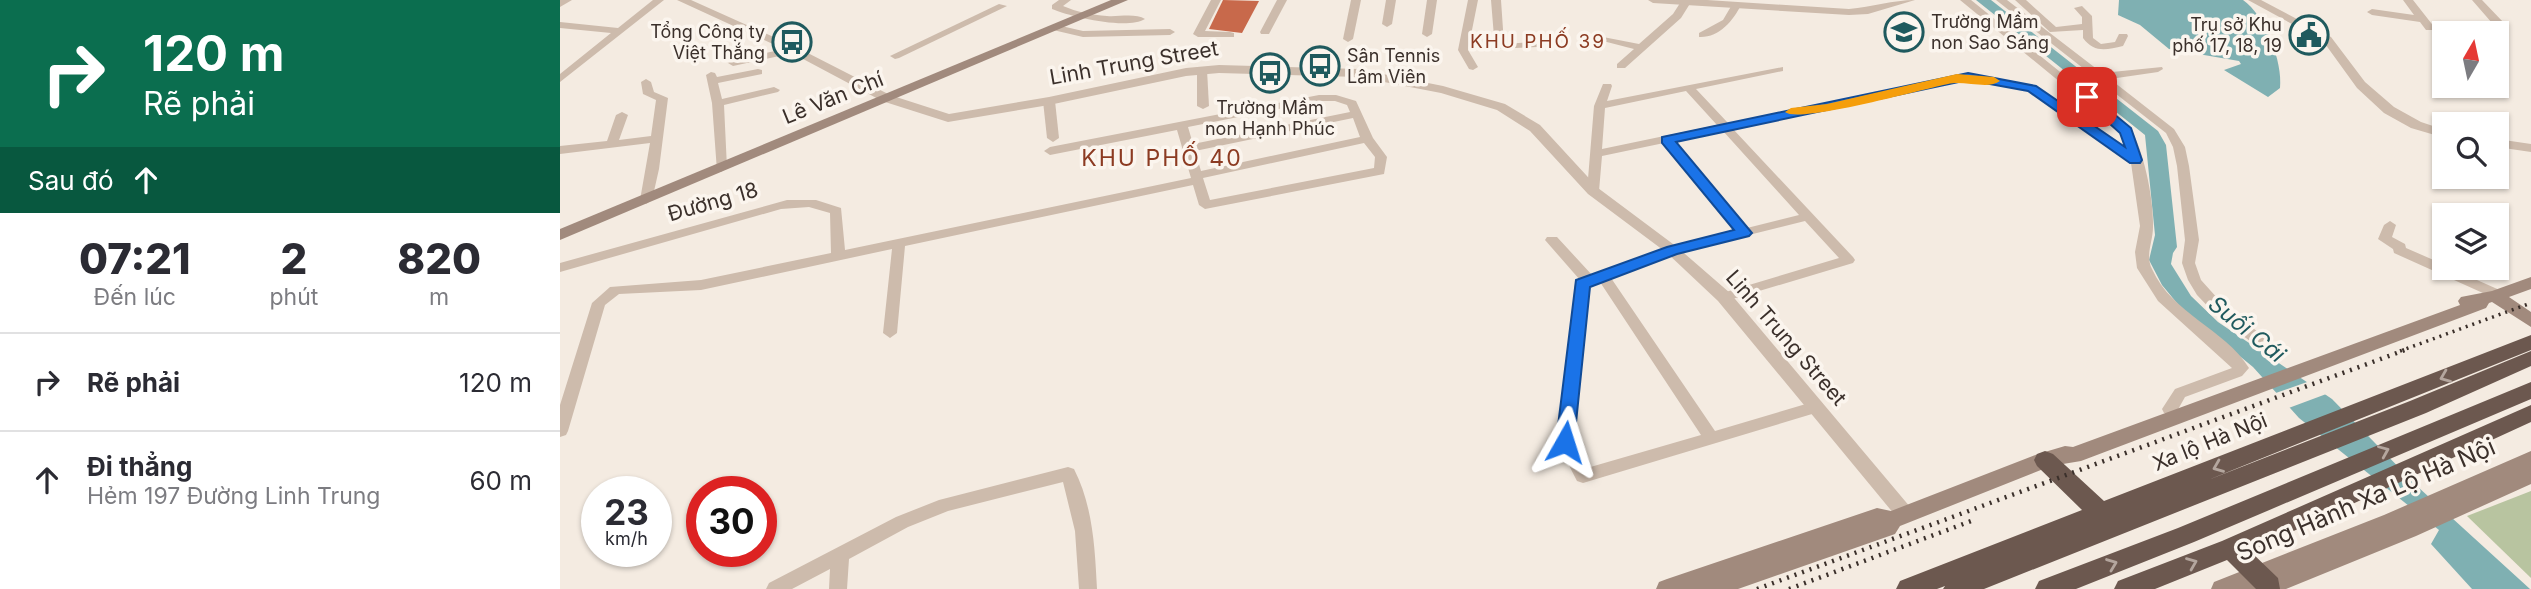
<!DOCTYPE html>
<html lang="vi">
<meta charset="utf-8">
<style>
body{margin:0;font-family:Inter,sans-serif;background:#f7f7f7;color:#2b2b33;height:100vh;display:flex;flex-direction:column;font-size:26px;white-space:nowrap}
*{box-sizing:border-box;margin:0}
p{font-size:23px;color:#7c7c81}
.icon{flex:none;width:38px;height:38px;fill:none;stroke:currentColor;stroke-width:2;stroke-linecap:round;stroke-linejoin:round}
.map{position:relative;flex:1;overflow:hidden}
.side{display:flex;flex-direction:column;background:#fff;width:560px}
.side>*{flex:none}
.top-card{background:#0b6e4f;color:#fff;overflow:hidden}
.needle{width:46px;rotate:9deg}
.tools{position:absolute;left:1872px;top:21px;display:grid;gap:14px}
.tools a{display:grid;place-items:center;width:77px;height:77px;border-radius:0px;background:#fff;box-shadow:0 2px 5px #0004;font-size:35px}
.speed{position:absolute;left:21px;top:476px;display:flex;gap:14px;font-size:35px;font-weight:700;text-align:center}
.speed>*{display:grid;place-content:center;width:91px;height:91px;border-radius:50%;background:#fff;box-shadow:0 2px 5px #0004;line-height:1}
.speed small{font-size:18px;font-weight:400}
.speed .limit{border:10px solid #d22;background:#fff;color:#111}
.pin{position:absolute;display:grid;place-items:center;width:60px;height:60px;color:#fff;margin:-30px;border-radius:14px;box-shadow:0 4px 10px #0006}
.me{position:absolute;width:77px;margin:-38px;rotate:6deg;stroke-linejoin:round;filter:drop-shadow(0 0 5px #0008)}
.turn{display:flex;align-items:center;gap:24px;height:147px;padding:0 28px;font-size:32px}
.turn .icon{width:91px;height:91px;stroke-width:2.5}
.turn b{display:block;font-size:49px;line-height:60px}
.then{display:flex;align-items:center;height:66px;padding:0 28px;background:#0003;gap:14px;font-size:26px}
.eta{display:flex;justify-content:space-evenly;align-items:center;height:119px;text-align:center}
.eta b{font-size:42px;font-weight:800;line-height:49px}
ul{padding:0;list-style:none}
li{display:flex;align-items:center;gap:21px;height:98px;padding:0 28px;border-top:2px solid #e1e1e2}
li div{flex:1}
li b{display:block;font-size:26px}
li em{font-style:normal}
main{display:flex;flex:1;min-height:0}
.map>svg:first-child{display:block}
</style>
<main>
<section class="side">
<div class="top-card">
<div class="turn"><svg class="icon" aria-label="right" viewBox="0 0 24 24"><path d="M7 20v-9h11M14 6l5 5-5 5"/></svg><div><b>120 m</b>Rẽ phải</div></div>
<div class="then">Sau đó<svg class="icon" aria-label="ahead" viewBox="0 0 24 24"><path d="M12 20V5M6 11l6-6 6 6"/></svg></div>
</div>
<div class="eta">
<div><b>07:21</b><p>Đến lúc</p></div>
<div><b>2</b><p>phút</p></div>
<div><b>820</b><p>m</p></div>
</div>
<ul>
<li><svg class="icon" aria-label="right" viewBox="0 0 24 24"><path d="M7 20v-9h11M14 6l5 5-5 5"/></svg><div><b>Rẽ phải</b></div><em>120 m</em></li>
<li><svg class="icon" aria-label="ahead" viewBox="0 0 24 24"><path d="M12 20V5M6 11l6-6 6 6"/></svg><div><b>Đi thẳng</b><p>Hẻm 197 Đường Linh Trung</p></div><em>60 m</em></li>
</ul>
</section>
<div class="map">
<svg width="1971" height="589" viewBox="0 0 1971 589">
<rect width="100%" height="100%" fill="#f4ebe1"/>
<!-- green -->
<polygon fill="#b8c4a0" points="1971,491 1971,578 1907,516"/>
<!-- water -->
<g fill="#7fb0b2">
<polygon points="1416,0 1431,0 1598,131 1606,145 1617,247 1613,253 1611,264 1631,296 1658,322 1772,399 1858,487 1970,589 1912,589 1871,544 1879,530 1739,418 1693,367 1621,308 1602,285 1589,260 1595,235 1585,135"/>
<path d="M1559 0H1683C1705 15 1723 62 1720 88L1708 97 1664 70 1681 64 1679 61 1609 49 1580 25 1558 15Z"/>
</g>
<!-- pier -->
<polygon fill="#f4ebe1" points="1750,381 1769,393 1726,409 1713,394"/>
<!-- building -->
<polygon fill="#c8694b" points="663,0 699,1 682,33 649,29"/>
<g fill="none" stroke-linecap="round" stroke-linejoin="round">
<!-- minor -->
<g fill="#cdbbac" fill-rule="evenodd">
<polygon points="0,0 12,0 0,7"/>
<polygon points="93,0 104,0 0,82 0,74 51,33 0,28 0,22 58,28"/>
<path d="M499 0H511L503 6C517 12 531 15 547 16 558 17 576 13 585 19 567 30 511 17 492 9V5Z"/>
<polygon points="651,0 661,0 645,31 670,32 674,33 674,37 638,37 633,34"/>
<polygon points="717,0 727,0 709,34 701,34 700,32"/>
<polygon points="791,0 801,0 793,39 788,42 783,39"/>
<polygon points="826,0 836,0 832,24 827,27 822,24"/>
<polygon points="867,0 877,0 872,34 867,37 862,34"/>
<polygon points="908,0 918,0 908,50 918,67 913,70 909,69 898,50"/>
<polygon points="931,0 941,0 944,44 973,42 977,43 977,47 935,49"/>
<polygon points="1122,0 1131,2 1121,18 1065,68 1057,68 1057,64 1074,49 1043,41 1043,37 1079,44 1113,14"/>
<path d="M1400 0H1411L1571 129C1584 152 1594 200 1593 227 1593 242 1585 255 1592 269 1612 314 1664 328 1689 368L1682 376 1625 397 1616 413H1604L1602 409 1615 389 1672 368 1598 301 1577 268 1575 252 1580 226 1571 163 1468 91 1407 80 1173 129 1293 257 1295 260 1293 263 1169 300H1159L1157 297 1159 294 1279 258 1245 221 1116 253 1051 278 1155 431 1256 401 1262 403 1264 407 1262 411 1023 483 1017 481 997 442 1015 284 1020 280 985 240 987 237H997L1032 275 1107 247 1175 230 1104 143 1042 156 1039 191 1033 195 1029 194 1027 191 1034 106 1043 84H1051L1052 86 1047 101 1223 67V71L1136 89 1168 123 1407 74 1475 86 1567 149 1562 133ZM1126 91 1157 125 1042 149 1045 108ZM1163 131 1239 215 1187 228 1114 141ZM1040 282 1141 435 1027 468 1013 442 1029 287Z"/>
<polygon points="1436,0 1447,0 1542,73 1602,67 1603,69 1598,72 1550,79 1614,129 1625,147 1629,166 1639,240 1635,263 1641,280 1668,310 1716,345 1718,349 1716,353 1706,353 1658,317 1637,295 1628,280 1622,263 1625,240 1617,166 1613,147 1606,133"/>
<path d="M1455 0H1466L1496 27 1522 24V17L1514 8 1522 6 1532 16 1533 38 1541 44 1555 42 1559 34H1567L1568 36 1563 46C1546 50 1534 53 1523 38V30L1490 32Z"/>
<polygon points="1843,0 1853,0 1875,28 1874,30 1866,30 1860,22 1812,15 1807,12 1812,9 1854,15"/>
<polygon points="1912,0 1922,0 1944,23 1944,27 1912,29 1912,25 1932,23"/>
<path d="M1173 3 1181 5C1173 21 1159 38 1139 37V33L1163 20Z"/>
<polygon points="439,4 447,6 339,58 335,59 330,56"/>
<polygon points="497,25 523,31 610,29 615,32 610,35 523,37 493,30 492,28"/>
<polygon points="234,47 238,48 238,52 173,66 168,63 173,60"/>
<polygon points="642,67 647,70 649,106 643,109 637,106 637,70"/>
<polygon points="198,69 202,70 202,74 158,83 162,99 214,87 220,90 218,92 164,105 167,168 161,172 157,171 152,103 146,75 151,72 155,73 157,77"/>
<polygon points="86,79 91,82 94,92 108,98 99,169 92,200 86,204 80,200 90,143 0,154 0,146 47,141 56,115 62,112 68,115 59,140 91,136 96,100 83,94 81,82"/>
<path d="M759 95H776L796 101 813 138 827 157 824 174 645 209 639 205 633 185 345 246 337 333 330 338 323 333 332 249 141 290 59 294 45 305 8 431 6 435 0 437V405L32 303 50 287 141 280 271 253 270 213 249 207 221 209 0 272V263L227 200H256L281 208 285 250 631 178 617 130 490 155 484 151 490 147ZM759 101H775L787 105 790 112 633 144 628 127ZM793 118 800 137 641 171 635 151ZM804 143 815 157 814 168 650 200 643 178Z"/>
<polygon points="489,98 495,101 499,138 493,142 487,138 483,101"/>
<polygon points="1830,221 1836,225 1832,237 1845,244 1846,248 1885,265 1885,268 1890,268 1944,292 1946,295 1944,298 1934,298 1834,253 1833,249 1818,239 1824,225"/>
<path d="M508 467 514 469C533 506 535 549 537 589H519L515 531 503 482 388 511 348 527 289 559 287 589H269L270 569 232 589H206L209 583 336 517 379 500Z"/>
</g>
<!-- tertiary -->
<g fill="#cdbbac" fill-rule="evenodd">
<polygon points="117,0 131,0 238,48 330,95 389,114 489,97 626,68 659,65 798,69 883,86 945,104 980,125 1038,188 1117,247 1170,293 1356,514 1353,520 1346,522 1339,520 1158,301 1107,253 1028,194 970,131 937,110 881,93 798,77 659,73 626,76 489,105 388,122 322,101 230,52"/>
<path d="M1088 0H1147L1289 9C1312 7 1333 0 1355 0L1308 14 1289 15 1093 3Z"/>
<polygon points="1688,0 1701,0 1771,37 1805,82 1834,107 1861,122 1885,130 1885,138 1851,128 1824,113 1797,88 1763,41"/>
<polygon points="1937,139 1971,144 1971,152 1937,147"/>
</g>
<!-- secondary -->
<g fill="#a18a7d" fill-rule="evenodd">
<polygon points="551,0 568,0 0,240 0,229"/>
<polygon points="1971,277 1971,289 1949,297 1971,312 1971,327 1932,302 1929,303 1926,308 1521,461 1491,466 1340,526 1335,534 1178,589 1096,589 1099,582 1107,579 1317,508 1331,511 1478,454 1505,446 1513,447 1900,305 1898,301 1901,297 1932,291"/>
<polygon points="1971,451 1971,484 1856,536 1726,589 1651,589 1654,582 1824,515"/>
</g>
<!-- trunk -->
<g fill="#6c584f" fill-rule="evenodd">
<polygon points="1971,335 1971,350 1648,480 1850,401 1971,351 1971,366 1866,413 1424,589 1383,589 1385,586 1377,589 1336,589 1340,581 1522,510 1477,466 1474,460 1477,454 1485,451 1493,454 1544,501"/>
<polygon points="1971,382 1971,399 1634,542 1516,589 1475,589 1479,581 1618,528"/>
<polygon points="1971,405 1971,422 1690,551 1718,578 1720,589 1696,589 1667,560 1595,589 1554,589 1558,581 1662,541"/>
</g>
<!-- rail-far1 -->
<polyline stroke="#3b302b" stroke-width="3.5" stroke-dasharray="2 5" stroke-linecap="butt" points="1840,351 1971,303"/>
<!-- rail -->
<g stroke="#3b302b" stroke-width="4.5" stroke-dasharray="2 6" stroke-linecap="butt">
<polyline points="1197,589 1845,350"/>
<polyline points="1229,589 1414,520"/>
</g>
</g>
<!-- one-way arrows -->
<defs><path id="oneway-chevron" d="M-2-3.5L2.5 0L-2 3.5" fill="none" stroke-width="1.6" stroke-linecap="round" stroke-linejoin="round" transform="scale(1.75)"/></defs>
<g stroke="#b4a69e">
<use href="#oneway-chevron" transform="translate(1885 377) rotate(158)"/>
<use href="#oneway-chevron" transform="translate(1824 451) rotate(-23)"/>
<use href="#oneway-chevron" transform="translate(1658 467) rotate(158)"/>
<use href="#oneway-chevron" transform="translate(1632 563) rotate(-22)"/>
<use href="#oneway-chevron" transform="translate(1552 564) rotate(-21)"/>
</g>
<!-- route -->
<polygon fill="#1a73e8" stroke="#114b97" stroke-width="2" points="1408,73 1476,86 1565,147 1560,133 1520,97 1527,93 1531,95 1571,128 1582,160 1580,163 1570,163 1468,91 1408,80 1116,142 1192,233 1189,236 1117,254 1030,287 1014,442 1012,447 999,447 996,442 1016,280 1107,247 1174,230 1102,143 1102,137"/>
<!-- slow -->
<path fill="#f59e0b" d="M1397 74 1434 77 1440 81C1429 90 1403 80 1388 84 1363 89 1239 124 1225 112L1231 108 1267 104Z"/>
<!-- icons -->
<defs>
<g id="school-ring" transform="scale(2.0125)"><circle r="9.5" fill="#fbf5ee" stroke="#1f5a5e" stroke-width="1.5"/><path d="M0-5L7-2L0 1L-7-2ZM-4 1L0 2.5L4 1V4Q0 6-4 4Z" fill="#1f5a5e"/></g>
<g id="civic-ring" transform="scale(2.0125)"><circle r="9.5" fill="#fbf5ee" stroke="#1f5a5e" stroke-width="1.5"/><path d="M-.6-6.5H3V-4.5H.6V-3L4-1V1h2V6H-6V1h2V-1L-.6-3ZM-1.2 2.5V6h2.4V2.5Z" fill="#1f5a5e"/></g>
<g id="bus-ring" transform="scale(2.0125)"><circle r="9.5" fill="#fbf5ee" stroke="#1f5a5e" stroke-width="1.5"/><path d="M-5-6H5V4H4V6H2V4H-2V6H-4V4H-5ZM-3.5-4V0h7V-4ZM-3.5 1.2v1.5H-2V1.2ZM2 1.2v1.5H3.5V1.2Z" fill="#1f5a5e"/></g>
</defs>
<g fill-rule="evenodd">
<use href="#school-ring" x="1344" y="32"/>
<use href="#civic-ring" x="1749" y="35"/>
<use href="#bus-ring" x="232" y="42"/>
<use href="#bus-ring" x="760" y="66"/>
<use href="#bus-ring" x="710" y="73"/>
</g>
<g text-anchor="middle" stroke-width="7" stroke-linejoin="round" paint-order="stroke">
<!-- far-poi labels -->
<g font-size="18" fill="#3b302b" stroke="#fbf5ee" text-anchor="start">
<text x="1371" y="28">Trường Mầm<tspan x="1371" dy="21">non Sao Sáng</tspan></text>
<text x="1722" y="31" text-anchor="end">Trụ sở Khu<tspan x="1722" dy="21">phố 17, 18, 19</tspan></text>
<text x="205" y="38" text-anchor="end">Tổng Công ty<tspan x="205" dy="21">Việt Thắng</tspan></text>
<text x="787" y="62">Sân Tennis<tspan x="787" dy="21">Lâm Viên</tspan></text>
<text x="710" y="114" text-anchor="middle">Trường Mầm<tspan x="710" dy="21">non Hạnh Phúc</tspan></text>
</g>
<!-- far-neighbourhood labels -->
<g font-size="19" letter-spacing="2" fill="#8c3b22" stroke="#fbf5ee">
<text x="978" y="48">KHU PHỐ 39</text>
</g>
<!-- street labels -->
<g font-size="21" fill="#3b302b" stroke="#fbf5ee">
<text transform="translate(574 63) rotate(-10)" y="7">Linh Trung Street</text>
<text transform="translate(273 98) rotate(-22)" y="7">Lê Văn Chí</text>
<text transform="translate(153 202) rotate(-16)" y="7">Đường 18</text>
<text transform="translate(1226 338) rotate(49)" y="7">Linh Trung Street</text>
<text transform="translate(1650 442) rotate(-22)" y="7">Xa lộ Hà Nội</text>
</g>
<!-- neighbourhood labels -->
<g font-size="23" letter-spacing="2" fill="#8c3b22" stroke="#fbf5ee">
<text x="602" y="166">KHU PHỐ 40</text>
</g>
<!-- water labels -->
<g font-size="23" font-style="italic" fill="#1f5a5e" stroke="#fbf5ee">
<text transform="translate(1687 329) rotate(39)" y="8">Suối Cái</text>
</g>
<!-- near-street labels -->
<g font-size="24" fill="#3b302b" stroke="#fbf5ee">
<text transform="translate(1806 500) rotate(-23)" y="8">Song Hành Xa Lộ Hà Nội</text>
</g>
</g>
</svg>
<div class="tools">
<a><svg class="needle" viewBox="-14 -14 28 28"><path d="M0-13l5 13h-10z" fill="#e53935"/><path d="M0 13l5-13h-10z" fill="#7c7c81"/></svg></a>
<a><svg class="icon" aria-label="search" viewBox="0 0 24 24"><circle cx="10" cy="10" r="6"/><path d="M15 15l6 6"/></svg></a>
<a><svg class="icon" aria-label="layers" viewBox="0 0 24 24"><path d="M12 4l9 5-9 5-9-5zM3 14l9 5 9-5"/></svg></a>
</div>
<div class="speed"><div>23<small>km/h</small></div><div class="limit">30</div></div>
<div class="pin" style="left:1527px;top:97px;background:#d93025"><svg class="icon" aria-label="arrive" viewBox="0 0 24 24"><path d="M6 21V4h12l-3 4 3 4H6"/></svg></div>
<svg class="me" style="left:1005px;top:442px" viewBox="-20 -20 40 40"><path d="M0-17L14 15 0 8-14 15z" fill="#1a73e8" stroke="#fff" stroke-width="4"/></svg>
</div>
</main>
